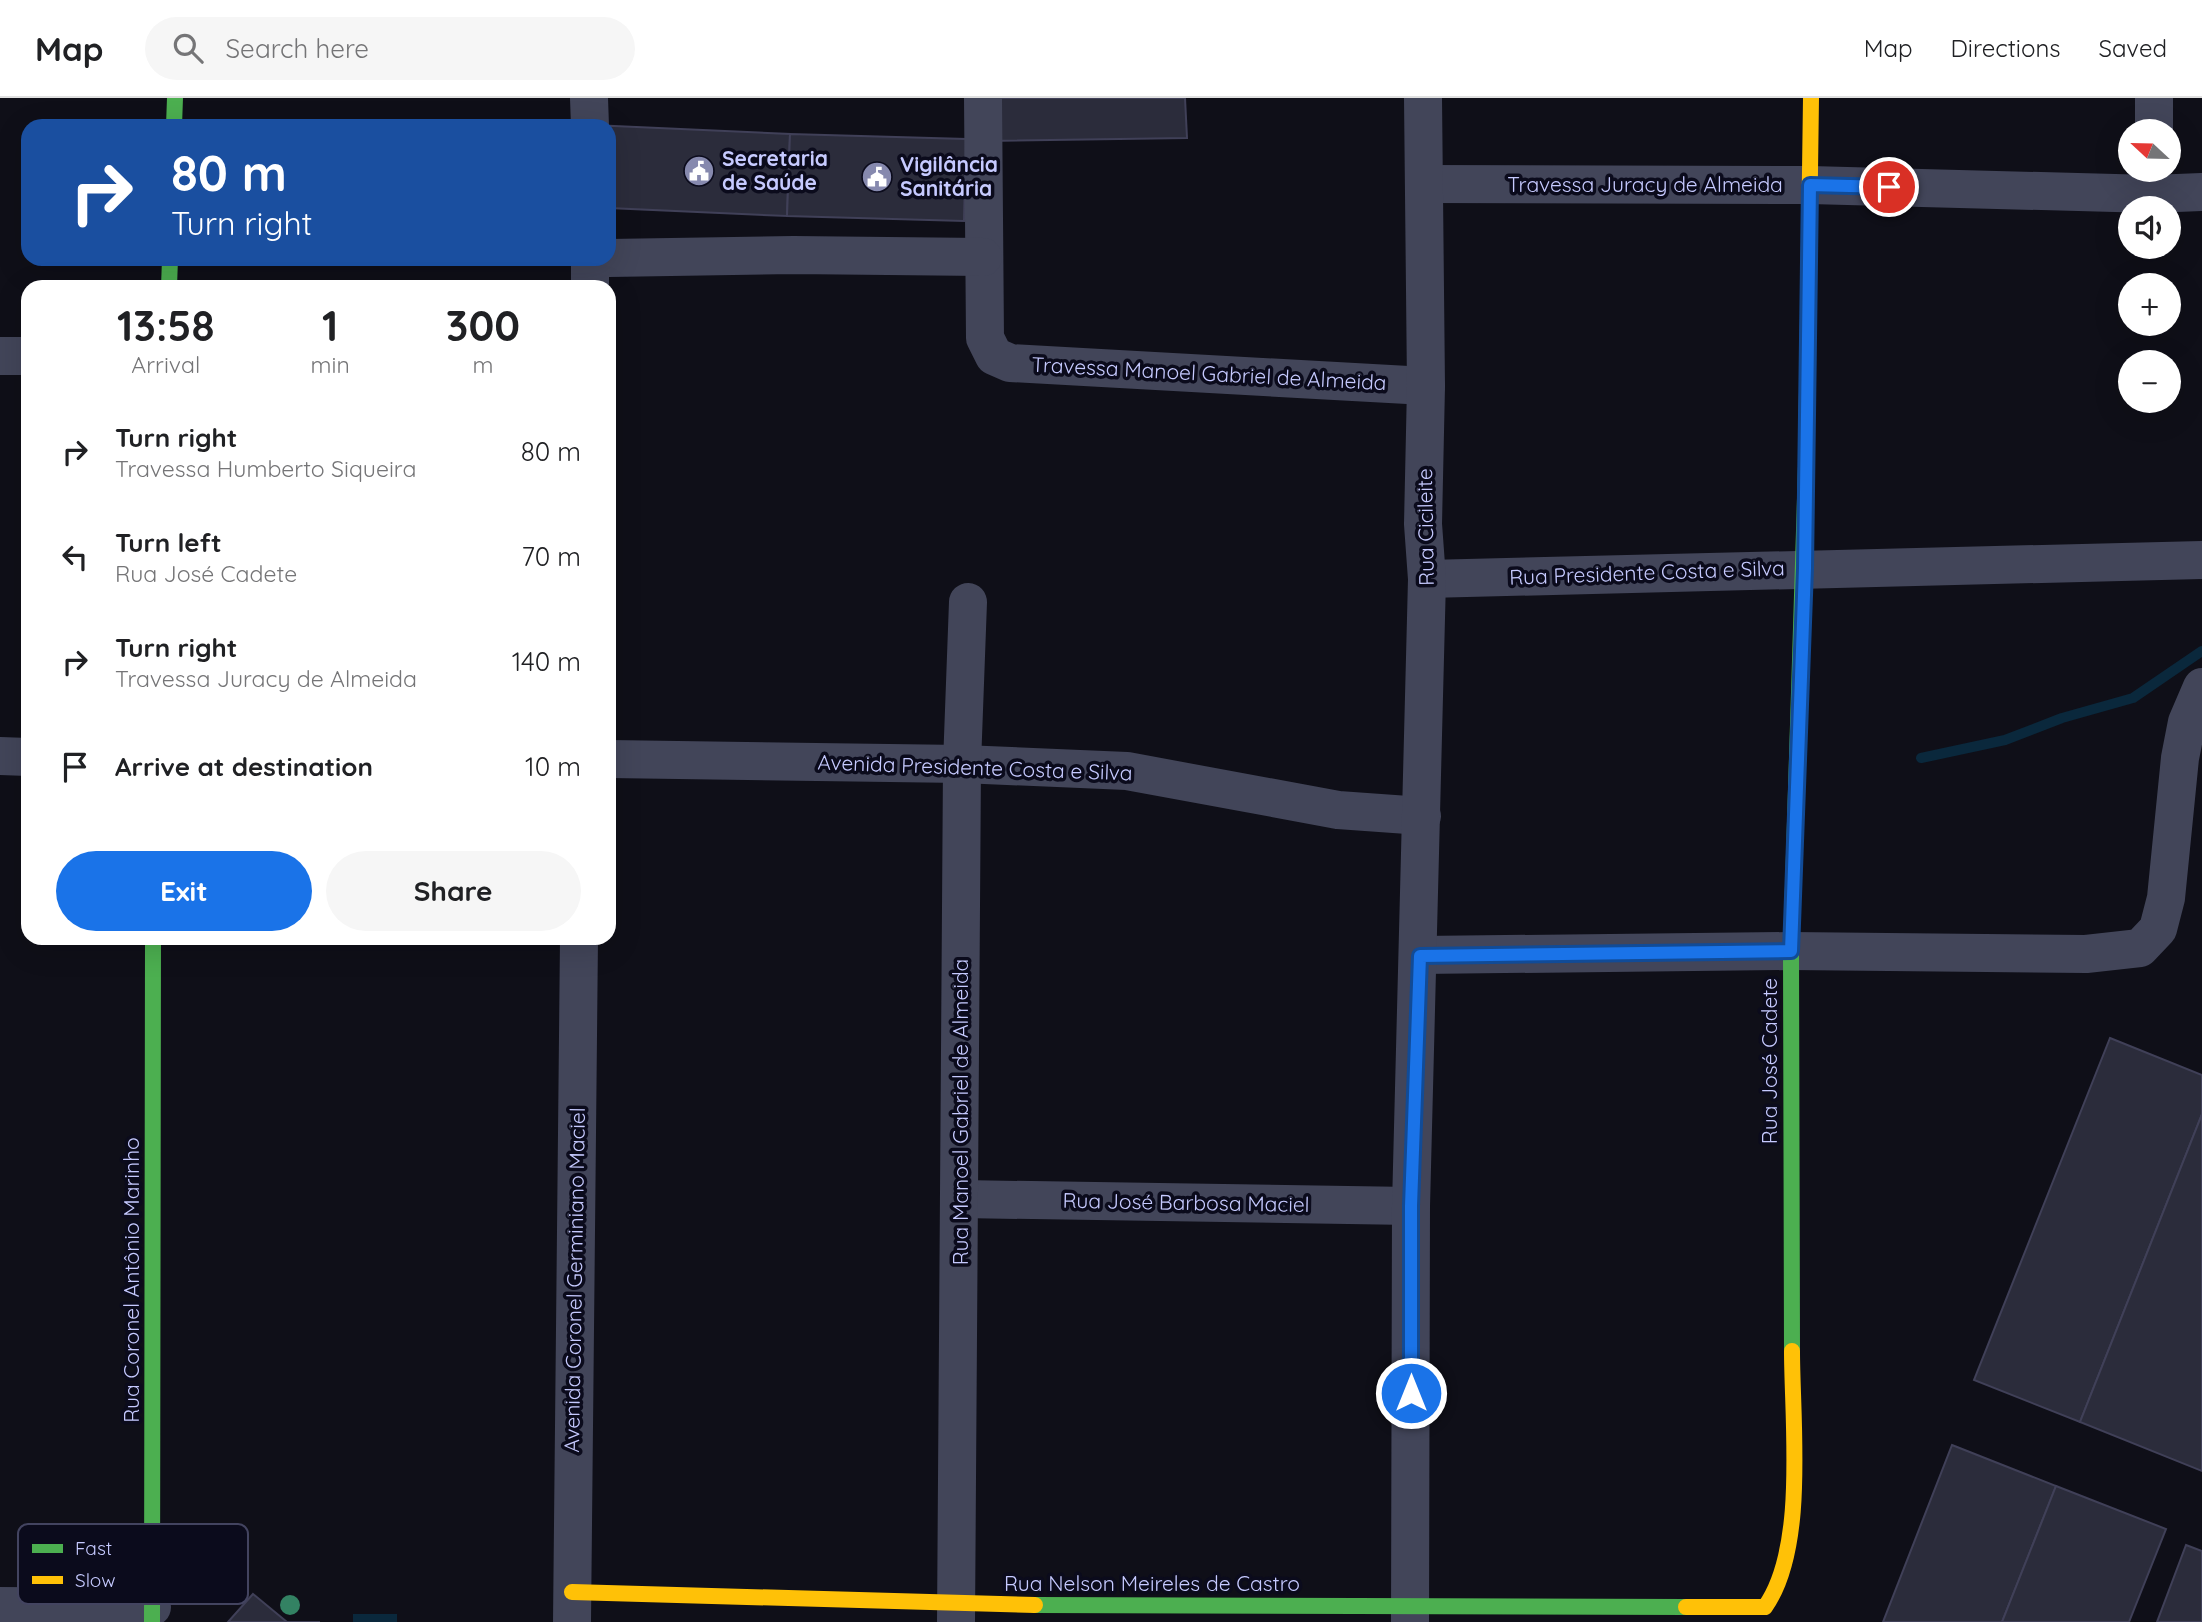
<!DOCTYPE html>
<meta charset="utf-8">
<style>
body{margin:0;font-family:Quicksand,sans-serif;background:#f6f6f6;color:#202124;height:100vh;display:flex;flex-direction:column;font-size:26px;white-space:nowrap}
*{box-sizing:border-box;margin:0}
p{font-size:23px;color:#757577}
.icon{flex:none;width:38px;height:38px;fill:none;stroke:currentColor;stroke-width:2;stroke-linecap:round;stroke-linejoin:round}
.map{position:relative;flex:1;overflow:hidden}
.details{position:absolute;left:21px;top:182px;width:595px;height:665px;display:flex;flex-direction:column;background:#fff;border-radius:21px;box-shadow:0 7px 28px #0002}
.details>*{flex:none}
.banner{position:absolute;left:21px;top:21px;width:595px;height:147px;border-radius:21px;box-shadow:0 7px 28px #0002;background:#1a4fa0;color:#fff;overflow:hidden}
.needle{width:46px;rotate:292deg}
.fabs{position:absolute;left:2118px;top:21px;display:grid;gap:14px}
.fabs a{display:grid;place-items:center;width:63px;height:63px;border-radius:50%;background:#fff;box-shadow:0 7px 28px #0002;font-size:35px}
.pin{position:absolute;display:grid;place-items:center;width:60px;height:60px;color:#fff;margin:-30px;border:4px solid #fff;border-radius:50%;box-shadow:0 2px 7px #0007}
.me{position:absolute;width:77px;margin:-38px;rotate:0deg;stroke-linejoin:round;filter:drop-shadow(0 0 5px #0008)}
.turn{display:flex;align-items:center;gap:24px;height:147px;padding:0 35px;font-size:32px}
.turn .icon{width:91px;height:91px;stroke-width:2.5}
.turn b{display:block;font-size:49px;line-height:60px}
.eta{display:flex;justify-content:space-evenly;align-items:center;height:119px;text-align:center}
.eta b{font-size:42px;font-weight:800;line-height:49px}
.action{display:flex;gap:14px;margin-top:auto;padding:14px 35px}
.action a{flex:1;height:80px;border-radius:42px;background:#1a73e8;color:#fff;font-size:28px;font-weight:800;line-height:80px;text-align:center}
.action a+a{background:#f6f6f6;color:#202124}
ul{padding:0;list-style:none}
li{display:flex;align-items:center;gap:21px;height:105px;padding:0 35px}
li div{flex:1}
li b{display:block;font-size:26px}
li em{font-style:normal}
header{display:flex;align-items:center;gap:42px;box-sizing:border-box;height:98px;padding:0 35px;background:#fff;border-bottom:2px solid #e0e0e0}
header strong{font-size:33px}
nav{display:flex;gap:38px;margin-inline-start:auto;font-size:24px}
.search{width:490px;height:63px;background:#f6f6f6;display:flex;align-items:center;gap:18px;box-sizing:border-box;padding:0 24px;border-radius:38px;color:#757577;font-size:26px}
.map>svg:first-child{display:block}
</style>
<header>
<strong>Map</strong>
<div class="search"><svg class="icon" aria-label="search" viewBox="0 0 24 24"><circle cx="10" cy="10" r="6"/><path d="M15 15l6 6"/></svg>Search here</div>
<nav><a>Map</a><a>Directions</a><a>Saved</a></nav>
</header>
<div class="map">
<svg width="2202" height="1524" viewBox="0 0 2202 1524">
<rect width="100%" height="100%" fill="#0f0f18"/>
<!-- water -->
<rect fill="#0a283c" x="353" y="1516" width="44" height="8"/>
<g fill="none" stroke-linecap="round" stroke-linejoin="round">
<!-- stream -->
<polyline stroke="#0a283c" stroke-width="10" points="1921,660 2005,642 2062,620 2133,600 2202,553"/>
</g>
<!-- building -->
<g fill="#2b2c3b" stroke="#404058" stroke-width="2">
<polygon points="986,0 1185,0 1187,40 986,43"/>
<polygon points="592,27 790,36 787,118 609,110 609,28"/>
<polygon points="790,36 966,41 964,123 787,118"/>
<polygon points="2110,940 2202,977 2202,1016 2080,1324 1974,1282"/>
<polygon points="2202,1016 2202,1373 2080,1324"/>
<polygon points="1952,1347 2056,1388 2002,1524 1883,1524"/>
<polygon points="2056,1388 2166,1431 2129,1524 2002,1524"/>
<polygon points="2186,1447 2202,1453 2202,1524 2157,1524"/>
<polygon points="253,1496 287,1524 320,1524 228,1524"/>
</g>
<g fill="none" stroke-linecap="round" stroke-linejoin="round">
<!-- street -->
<g stroke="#424559" stroke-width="38">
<polyline points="589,0 590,28"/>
<polyline points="983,0 985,240 994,258 1010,265 1426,288"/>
<polyline points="2154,33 2154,0"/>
<polyline points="1424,86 1810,87 2152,96 2202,94"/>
<polyline points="609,160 793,157 983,159"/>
<polyline points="590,189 590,161"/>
<polyline points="0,258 28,258"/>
<polyline points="1427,481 2202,462"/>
<polyline points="0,658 28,659"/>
<polyline points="609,661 962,666 1127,673 1338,712 1422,718"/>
<polyline points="1420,857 1791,853 2086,856 2140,850 2158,831 2166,800 2180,660 2187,624 2202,589"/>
<polyline points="961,1101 1411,1108"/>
<polyline points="0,1508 152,1509"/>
<polyline points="572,1524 579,840"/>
<polyline points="956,1524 962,666 968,504"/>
<polyline points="1410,1524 1411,1108 1427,481 1423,426 1426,288 1423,0"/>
</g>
<!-- fast -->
<g stroke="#4caf50" stroke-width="16">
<polyline points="174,28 175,0"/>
<polyline points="169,189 170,161"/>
<polyline points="1792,1253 1791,853 1806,368"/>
<polyline points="1035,1507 1686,1509"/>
<polyline points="152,1524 153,840"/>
</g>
<!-- slow -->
<g stroke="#ffc107" stroke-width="16">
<polyline points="1806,368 1811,0"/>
<polyline points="572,1494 1035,1507"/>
<path d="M1686 1509H1765C1807 1450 1792 1325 1792 1253"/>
</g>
</g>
<!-- trees -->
<circle fill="#338263" cx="290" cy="1507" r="10"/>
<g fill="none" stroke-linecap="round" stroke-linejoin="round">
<!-- route casing -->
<g stroke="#114b97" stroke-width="18">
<polyline id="route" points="1411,1295 1411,1108 1420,858 1791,853 1805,470 1810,87 1889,89"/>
</g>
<!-- route -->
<use href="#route" stroke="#1a73e8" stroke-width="12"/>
</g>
<!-- icons -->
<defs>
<g id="civic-disc" transform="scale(1.575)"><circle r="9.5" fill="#8689ae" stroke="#0b0b1c"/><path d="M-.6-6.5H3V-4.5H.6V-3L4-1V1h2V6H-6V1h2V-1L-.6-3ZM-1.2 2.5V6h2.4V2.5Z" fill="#fff"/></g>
</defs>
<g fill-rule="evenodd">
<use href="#civic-disc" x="699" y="73"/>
<use href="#civic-disc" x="877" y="79"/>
</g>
<g text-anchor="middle" stroke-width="7" stroke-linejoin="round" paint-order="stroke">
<!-- poi labels -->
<g font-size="21" font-weight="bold" fill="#c6caff" stroke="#0b0b1c" text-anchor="start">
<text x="722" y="68">Secretaria<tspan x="722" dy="24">de Saúde</tspan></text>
<text x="900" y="74">Vigilância<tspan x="900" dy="24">Sanitária</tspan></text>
</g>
<!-- street labels -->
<g font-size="21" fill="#c6caff" stroke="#0b0b1c">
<text x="1645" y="94">Travessa Juracy de Almeida</text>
<text transform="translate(1209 276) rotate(3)" y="7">Travessa Manoel Gabriel de Almeida</text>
<text transform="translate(1426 429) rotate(-91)" y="7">Rua Cicileite</text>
<text transform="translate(1647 475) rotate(-2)" y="7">Rua Presidente Costa e Silva</text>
<text transform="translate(975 670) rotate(2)" y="7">Avenida Presidente Costa e Silva</text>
<text transform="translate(1770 963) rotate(-90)" y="7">Rua José Cadete</text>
<text transform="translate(961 1014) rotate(-90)" y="7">Rua Manoel Gabriel de Almeida</text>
<text transform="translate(1186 1105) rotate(1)" y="7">Rua José Barbosa Maciel</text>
<text transform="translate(132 1182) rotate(-90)" y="7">Rua Coronel Antônio Marinho</text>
<text transform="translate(575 1182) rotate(-89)" y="7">Avenida Coronel Germiniano Maciel</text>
<text x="1152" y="1493">Rua Nelson Meireles de Castro</text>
</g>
</g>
<!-- legend -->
<rect x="18" y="1426" width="230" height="80" rx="10" fill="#0b0b1c" stroke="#434460" stroke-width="2"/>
<rect x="32" y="1446" width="31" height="9" fill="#4caf50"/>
<rect x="32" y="1478" width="31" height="8" fill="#ffc107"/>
<g font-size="19" fill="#c6caff">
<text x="75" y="1457">Fast</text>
<text x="75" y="1489">Slow</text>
</g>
</svg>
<div class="fabs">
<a><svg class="needle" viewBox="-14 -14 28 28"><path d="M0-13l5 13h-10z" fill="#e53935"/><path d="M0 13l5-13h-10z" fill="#757577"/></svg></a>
<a><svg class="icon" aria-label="sound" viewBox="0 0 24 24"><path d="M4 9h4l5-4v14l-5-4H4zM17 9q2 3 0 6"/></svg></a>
<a>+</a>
<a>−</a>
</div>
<div class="pin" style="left:1889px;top:89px;background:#d93025"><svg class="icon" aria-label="arrive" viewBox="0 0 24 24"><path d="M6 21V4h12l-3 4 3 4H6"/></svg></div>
<svg class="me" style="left:1411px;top:1295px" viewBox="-20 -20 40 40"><circle r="17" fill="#1a73e8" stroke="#fff" stroke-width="3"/><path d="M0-11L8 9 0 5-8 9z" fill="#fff"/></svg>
<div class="banner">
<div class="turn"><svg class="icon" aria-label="right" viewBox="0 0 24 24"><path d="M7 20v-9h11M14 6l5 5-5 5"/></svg><div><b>80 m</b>Turn right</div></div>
</div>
<section class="details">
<div class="eta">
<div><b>13:58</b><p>Arrival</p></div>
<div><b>1</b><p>min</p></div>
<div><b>300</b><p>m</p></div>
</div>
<ul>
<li><svg class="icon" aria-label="right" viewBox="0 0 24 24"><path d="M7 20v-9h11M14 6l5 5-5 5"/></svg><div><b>Turn right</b><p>Travessa Humberto Siqueira</p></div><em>80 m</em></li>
<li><svg class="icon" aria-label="left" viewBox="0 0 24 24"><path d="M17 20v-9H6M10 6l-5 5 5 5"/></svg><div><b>Turn left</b><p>Rua José Cadete</p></div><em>70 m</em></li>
<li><svg class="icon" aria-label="right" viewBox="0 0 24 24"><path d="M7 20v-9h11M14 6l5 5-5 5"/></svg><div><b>Turn right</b><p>Travessa Juracy de Almeida</p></div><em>140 m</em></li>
<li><svg class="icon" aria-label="arrive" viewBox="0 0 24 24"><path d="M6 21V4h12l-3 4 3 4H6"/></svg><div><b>Arrive at destination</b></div><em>10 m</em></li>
</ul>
<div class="action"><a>Exit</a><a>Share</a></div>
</section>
</div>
